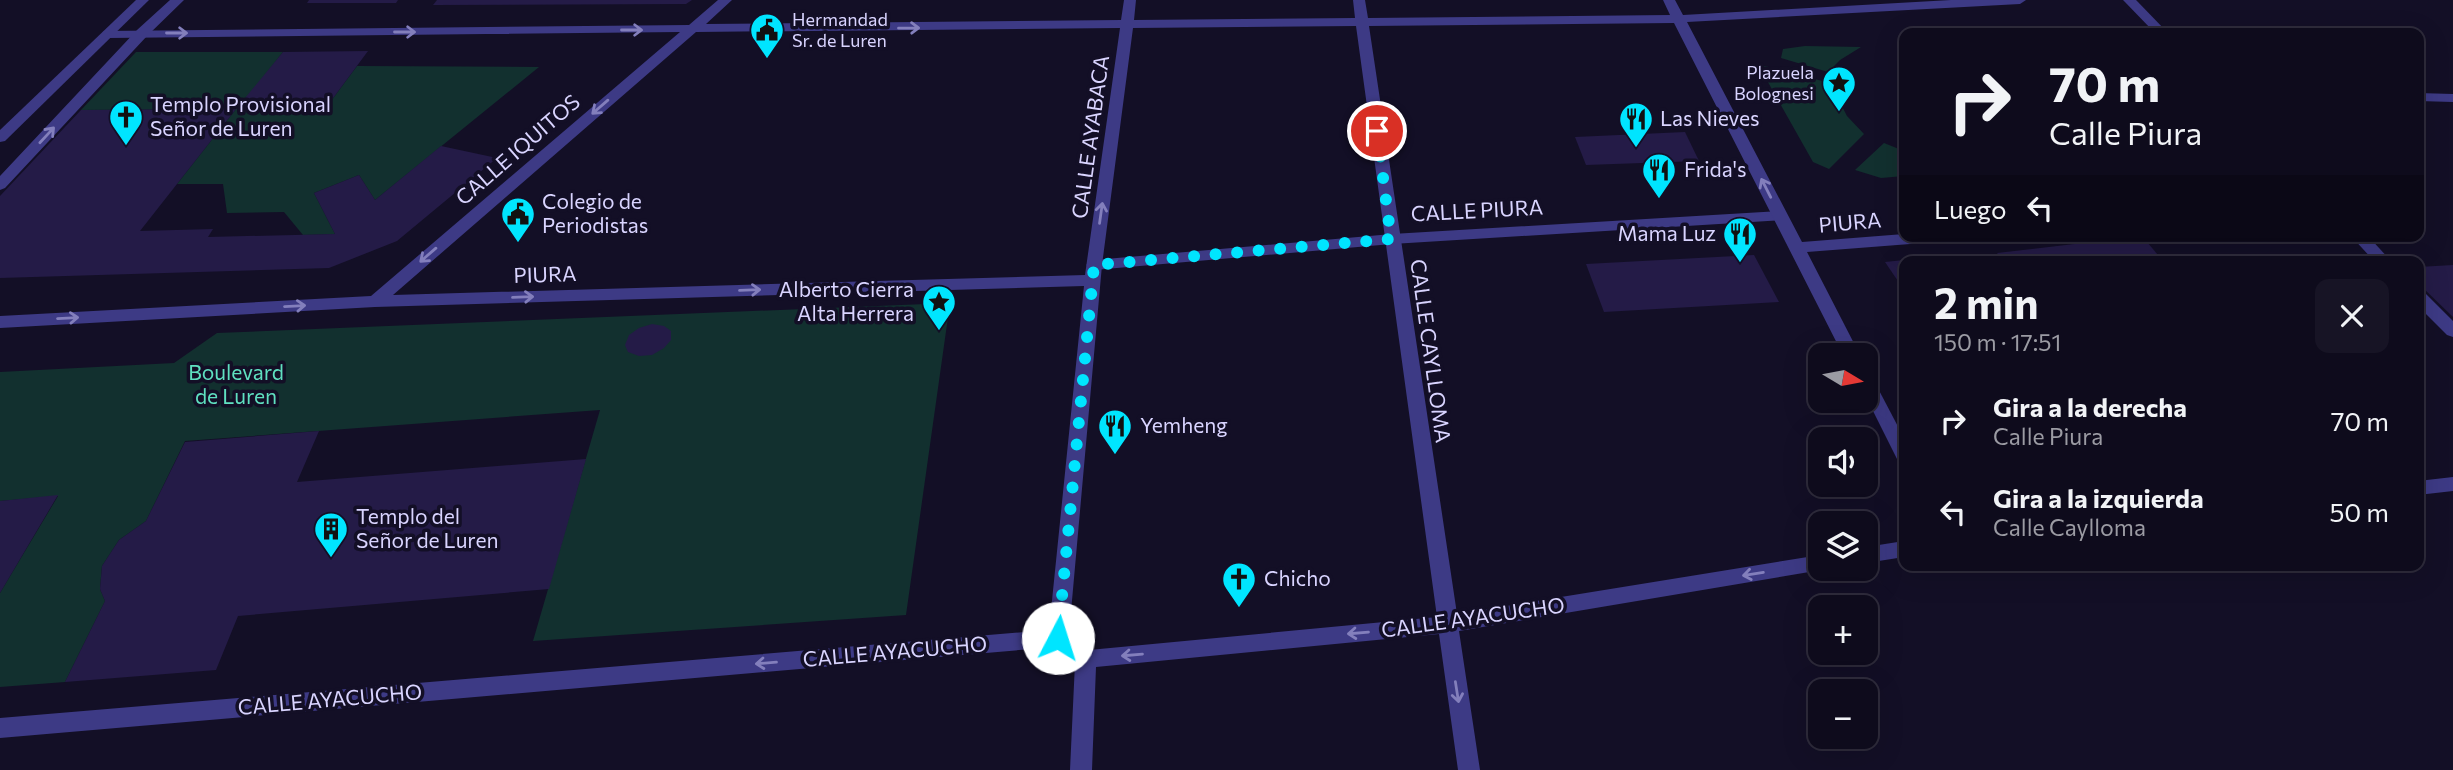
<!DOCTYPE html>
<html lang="es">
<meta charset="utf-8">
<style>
body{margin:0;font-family:Commissioner,sans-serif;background:#171425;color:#f1f3f6;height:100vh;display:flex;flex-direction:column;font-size:26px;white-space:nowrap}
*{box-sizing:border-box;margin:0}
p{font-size:23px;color:#9b9ba3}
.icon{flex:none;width:38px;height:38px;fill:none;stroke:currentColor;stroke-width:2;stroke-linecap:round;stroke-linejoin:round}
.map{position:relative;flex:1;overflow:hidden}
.details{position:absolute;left:1899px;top:256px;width:525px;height:315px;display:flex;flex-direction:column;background:#0e0b1c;border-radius:14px;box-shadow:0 7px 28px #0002,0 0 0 2px #2e2b3b}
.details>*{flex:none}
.hud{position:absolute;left:1899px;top:28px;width:525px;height:214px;border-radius:14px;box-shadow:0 7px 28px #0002,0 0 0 2px #2e2b3b;background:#0e0b1c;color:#f1f3f6;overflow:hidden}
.needle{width:46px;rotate:100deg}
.tools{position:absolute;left:1808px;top:343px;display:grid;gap:14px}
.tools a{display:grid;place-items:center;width:70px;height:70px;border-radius:14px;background:#0e0b1c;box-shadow:0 7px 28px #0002,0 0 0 2px #2e2b3b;font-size:35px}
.pin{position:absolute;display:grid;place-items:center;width:60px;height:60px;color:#fff;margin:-30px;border:4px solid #fff;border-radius:50%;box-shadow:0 2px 7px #0007}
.me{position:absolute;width:77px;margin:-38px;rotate:5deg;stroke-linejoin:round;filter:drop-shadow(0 0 5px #0008)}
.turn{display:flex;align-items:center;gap:24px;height:147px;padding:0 35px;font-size:32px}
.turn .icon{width:91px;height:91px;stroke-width:2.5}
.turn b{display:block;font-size:49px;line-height:60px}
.then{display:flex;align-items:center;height:66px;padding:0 35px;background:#0003;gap:14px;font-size:26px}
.round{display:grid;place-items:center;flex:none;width:74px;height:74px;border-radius:14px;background:#171425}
.headline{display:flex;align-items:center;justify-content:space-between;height:119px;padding:0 35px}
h1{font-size:42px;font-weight:700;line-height:52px}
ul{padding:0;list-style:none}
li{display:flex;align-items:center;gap:21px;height:91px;padding:0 35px}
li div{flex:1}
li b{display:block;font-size:26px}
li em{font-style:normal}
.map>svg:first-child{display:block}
</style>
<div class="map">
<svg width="2453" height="770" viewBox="0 0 2453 770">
<rect width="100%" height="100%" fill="#130f26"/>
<!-- green -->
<g fill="#12302f">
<polygon points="1805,46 1861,47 1840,60 1828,72 1781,58 1783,49"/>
<polygon points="136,52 283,52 238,109 325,109 357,66 539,67 375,200 359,175 314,193 335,234 303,235 284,212 227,213 223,184 177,184 236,109 81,110"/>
<polygon points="1765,66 1830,83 1847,116 1864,134 1829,169 1813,162 1760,68"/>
<polygon points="1884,143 1904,151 1904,176 1881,178 1855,170"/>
<polygon points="950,303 906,615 533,641 600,410 185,441 146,521 119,540 102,566 100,589 105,601 65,682 0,687 0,593 58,496 0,501 0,372 174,363 217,333"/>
</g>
<!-- building -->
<g fill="#241b47">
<polygon points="309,0 398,0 396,3 307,3"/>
<polygon points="437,0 692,0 686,4 433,5"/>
<polygon points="368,51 325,109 236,109 140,231 213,229 208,237 335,234 314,193 359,175 375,200 441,146 497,158 397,241 329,268 0,278 0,196 81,110 236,109 283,52"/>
<polygon points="1685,132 1699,161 1586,165 1575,137"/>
<polygon points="2142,236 2163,261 2004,261 1997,253"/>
<polygon points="1754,255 1779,302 1604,312 1586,264"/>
<polygon points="1904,260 1904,290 1885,262"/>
<polygon points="2453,265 2453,317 2418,283 2418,267"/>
<polygon points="652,324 664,326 671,331 671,340 664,348 652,355 639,356 628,352 625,345 629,335 639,328"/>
<polygon points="319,431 297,482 586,459 549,589 238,616 216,670 65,682 105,601 100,589 102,566 119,540 146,521 185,442"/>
<polygon points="58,495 0,593 0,501"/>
</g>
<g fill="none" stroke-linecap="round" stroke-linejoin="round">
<!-- pedestrian -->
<polygon fill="#3d3a85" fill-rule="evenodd" points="1780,211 1788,216 1785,220 1392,244 1094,270 1086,265 1094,260 1392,234"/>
<!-- minor -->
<g fill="#3d3a85" fill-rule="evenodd">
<path d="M718 0H732L706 24 1121 20 1124 0H1136L1134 20 1355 18 1353 0H1365L1368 18 1670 15 1663 0H1675L1683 15 1951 0H2026L2020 4 1687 22 1802 242 1904 234 1957 236 1949 241 1807 252 1860 355H1843L1674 23 1369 26 1457 614 1820 555V569H1827L1459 631 1480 770H1458L1439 634 1096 667 1092 770H1070L1075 663 1055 647 0 738V718L1049 630 1084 286 375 307 0 328V316L371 296 680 32 109 38 102 34 104 31 689 25ZM1356 26 1437 617 1089 650 1069 634 1102 265 1133 28ZM1120 28 1085 275 393 295 696 32Z"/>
<polygon points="2123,0 2136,0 2168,33 2155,33"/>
<polygon points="2418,93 2453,94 2453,102 2418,101"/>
<polygon points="2351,236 2368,236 2391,261 2374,261"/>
<polygon points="2418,291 2424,292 2453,321 2453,337 2447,335 2418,306"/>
<polygon points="1866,375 1872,377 1904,438 1904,463 1898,461 1866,397"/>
<polygon points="2453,477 2453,491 2418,495 2418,481"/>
<polygon points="1904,541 1904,557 1866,563 1866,547"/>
</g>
<!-- tertiary -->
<g fill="#3d3a85" fill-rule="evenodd">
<polygon points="136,0 149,0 5,141 0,142 0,130"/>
<polygon points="170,0 184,0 147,36 5,188 0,190 0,176 137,30"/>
</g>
</g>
<!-- one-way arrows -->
<defs><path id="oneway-shaft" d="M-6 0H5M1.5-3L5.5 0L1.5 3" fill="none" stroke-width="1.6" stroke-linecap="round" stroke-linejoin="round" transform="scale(1.75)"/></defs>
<g stroke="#837fbc">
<use href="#oneway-shaft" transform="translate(909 28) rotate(-1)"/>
<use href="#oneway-shaft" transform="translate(632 30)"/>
<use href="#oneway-shaft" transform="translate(405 32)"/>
<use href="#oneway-shaft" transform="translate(177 33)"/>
<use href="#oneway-shaft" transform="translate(600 107) rotate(139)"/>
<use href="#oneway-shaft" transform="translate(47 135) rotate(-47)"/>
<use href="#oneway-shaft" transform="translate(1766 188) rotate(-117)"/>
<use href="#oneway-shaft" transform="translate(1101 213) rotate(-82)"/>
<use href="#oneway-shaft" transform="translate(428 255) rotate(139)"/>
<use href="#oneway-shaft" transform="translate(750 290) rotate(-2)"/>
<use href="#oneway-shaft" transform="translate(523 297) rotate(-2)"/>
<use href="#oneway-shaft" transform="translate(295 306) rotate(-3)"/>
<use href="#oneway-shaft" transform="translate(68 318) rotate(-3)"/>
<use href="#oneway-shaft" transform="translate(1753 574) rotate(171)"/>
<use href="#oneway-shaft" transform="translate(1358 633) rotate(175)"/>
<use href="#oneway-shaft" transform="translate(1132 655) rotate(175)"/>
<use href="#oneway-shaft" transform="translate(766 663) rotate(175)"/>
<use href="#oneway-shaft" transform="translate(1457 692) rotate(81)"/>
</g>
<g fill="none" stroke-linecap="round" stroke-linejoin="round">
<!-- route -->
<polyline stroke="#00e5ff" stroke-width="12" stroke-dasharray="0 21.6" points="1058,638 1094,265 1391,239 1377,131"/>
</g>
<!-- icons -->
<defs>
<g id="civic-pin" transform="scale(1.75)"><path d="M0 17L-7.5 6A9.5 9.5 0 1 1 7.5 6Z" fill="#00e5ff" stroke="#130f26"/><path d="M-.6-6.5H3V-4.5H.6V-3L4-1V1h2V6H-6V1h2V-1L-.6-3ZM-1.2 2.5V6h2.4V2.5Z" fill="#111"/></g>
<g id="sight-pin" transform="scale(1.75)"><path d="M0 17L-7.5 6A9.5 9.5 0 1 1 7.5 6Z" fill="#00e5ff" stroke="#130f26"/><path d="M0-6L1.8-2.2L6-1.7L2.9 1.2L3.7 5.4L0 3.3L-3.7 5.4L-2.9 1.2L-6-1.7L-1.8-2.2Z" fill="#111"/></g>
<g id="church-pin" transform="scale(1.75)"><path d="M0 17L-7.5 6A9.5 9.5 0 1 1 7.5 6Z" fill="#00e5ff" stroke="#130f26"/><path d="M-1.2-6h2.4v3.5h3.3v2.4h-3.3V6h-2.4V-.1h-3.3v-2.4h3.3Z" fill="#111"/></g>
<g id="restaurant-pin" transform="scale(1.75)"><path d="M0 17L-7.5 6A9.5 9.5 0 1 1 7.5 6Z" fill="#00e5ff" stroke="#130f26"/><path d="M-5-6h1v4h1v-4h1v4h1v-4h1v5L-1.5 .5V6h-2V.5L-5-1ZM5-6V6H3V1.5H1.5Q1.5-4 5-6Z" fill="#111"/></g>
<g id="building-pin" transform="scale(1.75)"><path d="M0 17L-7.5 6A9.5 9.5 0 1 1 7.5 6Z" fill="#00e5ff" stroke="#130f26"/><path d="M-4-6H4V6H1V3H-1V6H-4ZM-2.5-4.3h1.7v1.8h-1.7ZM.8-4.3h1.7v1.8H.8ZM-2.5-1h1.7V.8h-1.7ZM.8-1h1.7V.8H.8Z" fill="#111"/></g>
</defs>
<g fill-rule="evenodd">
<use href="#civic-pin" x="767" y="30"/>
<use href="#sight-pin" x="1839" y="83"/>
<use href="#church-pin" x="126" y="117"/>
<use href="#restaurant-pin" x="1636" y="119"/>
<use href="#restaurant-pin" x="1659" y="170"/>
<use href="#civic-pin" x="518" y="214"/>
<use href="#restaurant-pin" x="1740" y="234"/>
<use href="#sight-pin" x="939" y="302"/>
<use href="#restaurant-pin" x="1115" y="426"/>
<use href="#building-pin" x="331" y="529"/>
<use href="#church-pin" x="1239" y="579"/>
</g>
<g text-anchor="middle" stroke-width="7" stroke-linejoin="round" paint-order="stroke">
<!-- far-poi labels -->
<g font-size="18" fill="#d9d4ff" stroke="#130f26" text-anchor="start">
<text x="792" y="26">Hermandad<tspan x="792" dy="21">Sr. de Luren</tspan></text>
<text x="1814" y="79" text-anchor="end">Plazuela<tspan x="1814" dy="21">Bolognesi</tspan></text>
</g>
<!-- poi labels -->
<g font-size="21" fill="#d9d4ff" stroke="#130f26" text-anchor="start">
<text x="150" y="112">Templo Provisional<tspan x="150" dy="24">Señor de Luren</tspan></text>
<text x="1660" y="126">Las Nieves</text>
<text x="1684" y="177">Frida's</text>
<text x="542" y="209">Colegio de<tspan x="542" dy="24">Periodistas</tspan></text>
<text x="1716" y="241" text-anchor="end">Mama Luz</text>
<text x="914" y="297" text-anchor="end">Alberto Cierra<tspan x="914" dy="24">Alta Herrera</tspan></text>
<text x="1140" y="433">Yemheng</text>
<text x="356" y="524">Templo del<tspan x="356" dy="24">Señor de Luren</tspan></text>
<text x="1264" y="586">Chicho</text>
</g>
<!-- street labels -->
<g font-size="21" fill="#d9d4ff" stroke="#130f26">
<text transform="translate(1091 137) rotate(-82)" y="7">CALLE AYABACA</text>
<text transform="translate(518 150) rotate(-41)" y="7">CALLE IQUITOS</text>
<text transform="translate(1477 211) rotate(-3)" y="7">CALLE PIURA</text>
<text transform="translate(1850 223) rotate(-5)" y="7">PIURA</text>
<text transform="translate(545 275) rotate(-2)" y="7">PIURA</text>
<text transform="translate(1430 351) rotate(82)" y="7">CALLE CAYLLOMA</text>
<text transform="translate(1473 618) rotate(-8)" y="7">CALLE AYACUCHO</text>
<text transform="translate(895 652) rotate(-5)" y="7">CALLE AYACUCHO</text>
<text transform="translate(330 700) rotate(-5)" y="7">CALLE AYACUCHO</text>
</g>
<!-- park labels -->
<g font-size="21" fill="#5fe0c0" stroke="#130f26">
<text x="236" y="380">Boulevard<tspan x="236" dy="24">de Luren</tspan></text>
</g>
</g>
</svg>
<div class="tools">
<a><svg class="needle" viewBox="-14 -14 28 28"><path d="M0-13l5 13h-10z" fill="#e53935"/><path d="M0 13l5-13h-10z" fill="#9b9ba3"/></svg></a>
<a><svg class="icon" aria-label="sound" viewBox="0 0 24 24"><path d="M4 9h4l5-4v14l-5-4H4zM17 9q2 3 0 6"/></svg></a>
<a><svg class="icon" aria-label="layers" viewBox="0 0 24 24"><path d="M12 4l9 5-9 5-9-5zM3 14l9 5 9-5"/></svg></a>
<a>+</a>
<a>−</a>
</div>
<div class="pin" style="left:1377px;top:131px;background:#d93025"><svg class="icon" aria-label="arrive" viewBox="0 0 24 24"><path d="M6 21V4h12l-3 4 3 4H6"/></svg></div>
<svg class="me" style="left:1058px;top:638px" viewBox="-20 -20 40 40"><circle r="19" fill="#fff"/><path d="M0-13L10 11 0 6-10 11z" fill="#00e5ff"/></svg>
<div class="hud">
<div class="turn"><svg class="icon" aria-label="right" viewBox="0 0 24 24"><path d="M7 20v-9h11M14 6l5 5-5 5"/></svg><div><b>70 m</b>Calle Piura</div></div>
<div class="then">Luego<svg class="icon" aria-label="left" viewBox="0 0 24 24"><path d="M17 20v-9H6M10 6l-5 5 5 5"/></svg></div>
</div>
<section class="details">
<div class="headline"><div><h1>2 min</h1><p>150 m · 17:51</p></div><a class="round"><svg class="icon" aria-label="close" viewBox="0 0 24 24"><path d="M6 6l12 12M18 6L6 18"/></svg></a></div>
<ul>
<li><svg class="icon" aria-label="right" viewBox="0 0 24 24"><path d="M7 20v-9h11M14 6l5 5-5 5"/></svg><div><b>Gira a la derecha</b><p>Calle Piura</p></div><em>70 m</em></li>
<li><svg class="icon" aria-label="left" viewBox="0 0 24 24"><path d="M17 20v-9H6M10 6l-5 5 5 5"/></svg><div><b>Gira a la izquierda</b><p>Calle Caylloma</p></div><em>50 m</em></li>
</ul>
</section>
</div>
